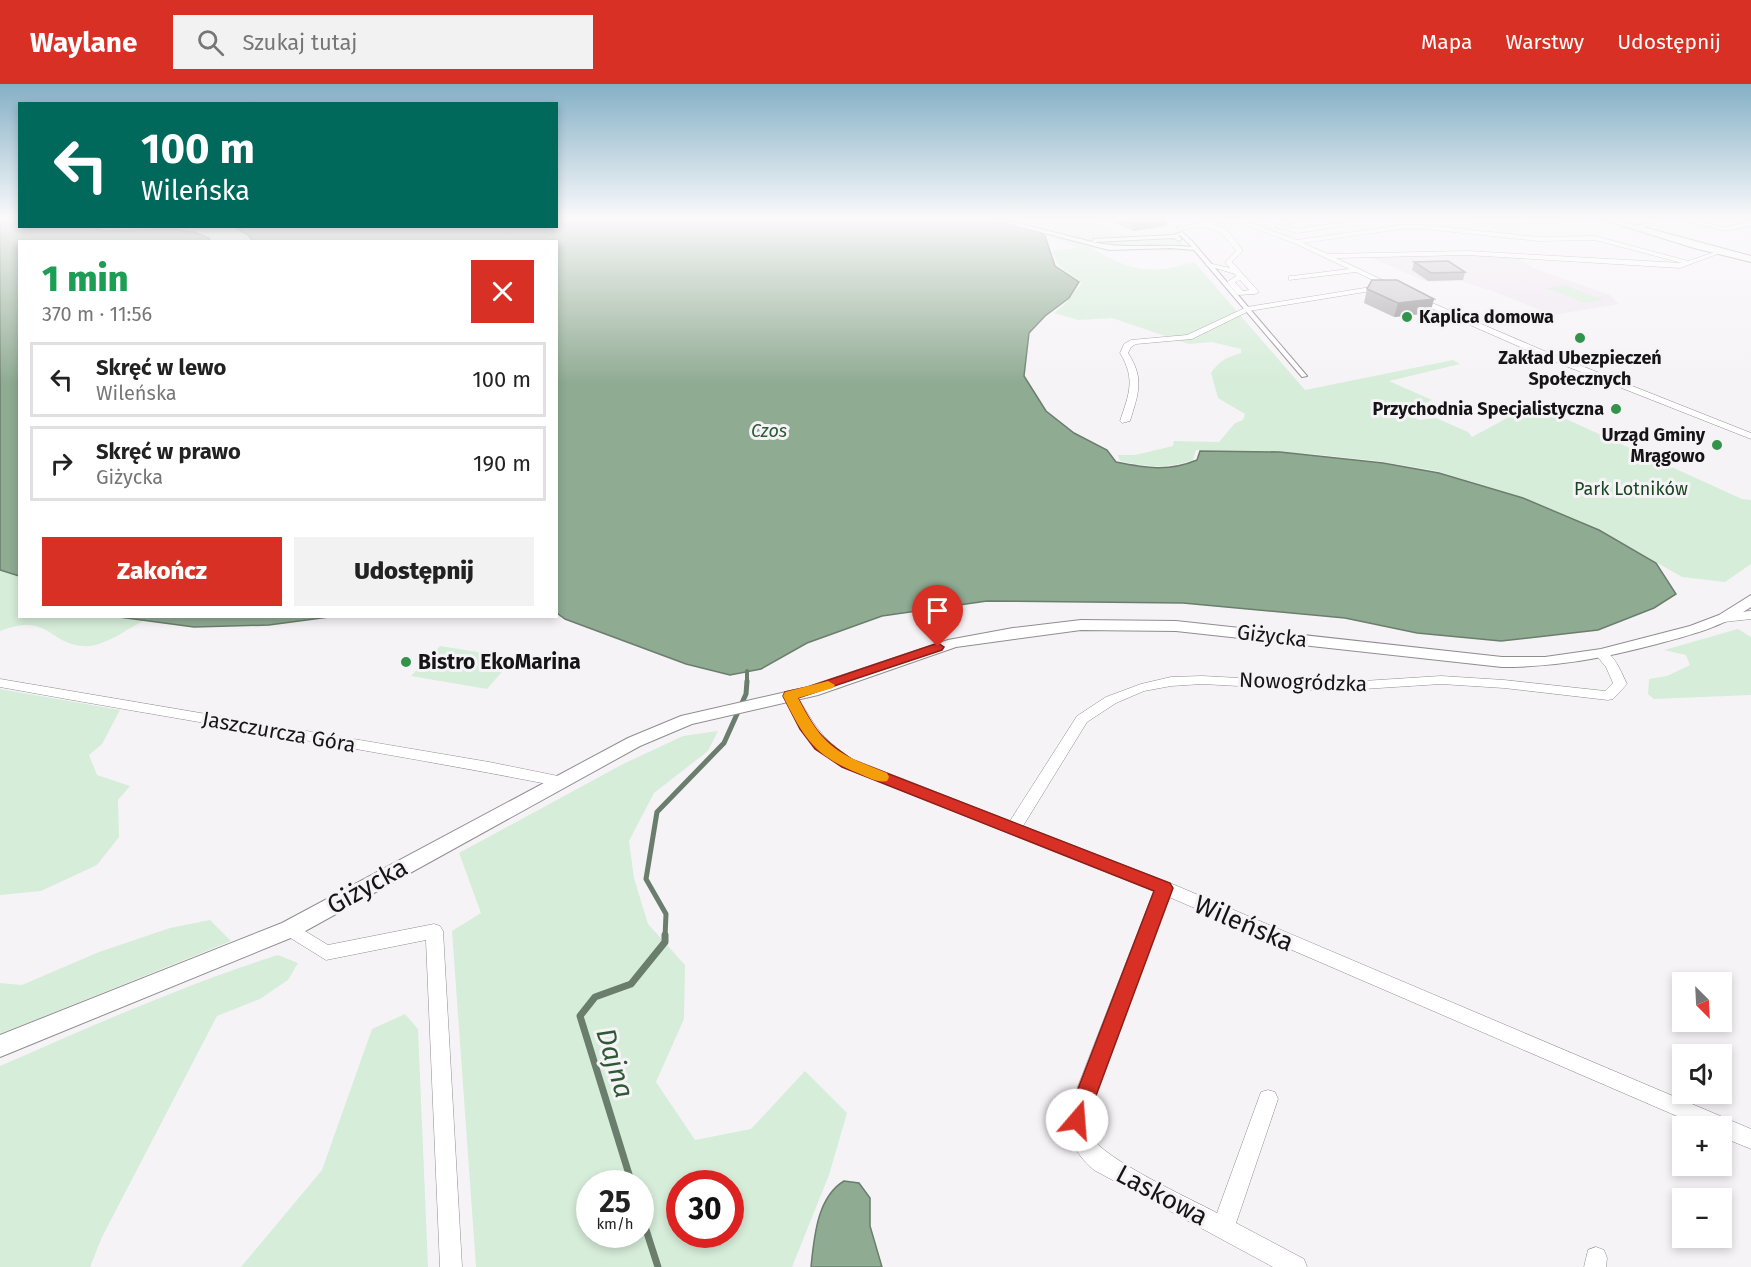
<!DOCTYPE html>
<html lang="pl">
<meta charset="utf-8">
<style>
body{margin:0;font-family:"Fira Sans",sans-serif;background:#f2f2f2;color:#222;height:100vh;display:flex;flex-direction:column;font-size:22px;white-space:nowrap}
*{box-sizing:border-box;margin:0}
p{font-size:20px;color:#767676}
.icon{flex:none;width:33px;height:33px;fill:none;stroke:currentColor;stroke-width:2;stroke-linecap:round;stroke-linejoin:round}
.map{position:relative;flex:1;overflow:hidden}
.details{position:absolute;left:18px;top:156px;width:540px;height:378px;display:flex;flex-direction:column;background:#fff;border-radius:0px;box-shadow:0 3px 9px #0003}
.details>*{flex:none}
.top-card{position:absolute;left:18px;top:18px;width:540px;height:126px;border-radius:0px;box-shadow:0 3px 9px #0003;background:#00695c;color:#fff;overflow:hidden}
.needle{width:39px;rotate:156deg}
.controls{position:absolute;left:1672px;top:888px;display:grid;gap:12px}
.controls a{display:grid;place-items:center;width:60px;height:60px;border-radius:0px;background:#fff;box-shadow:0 3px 9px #0003;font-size:30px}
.speed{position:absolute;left:576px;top:1086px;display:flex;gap:12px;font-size:30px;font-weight:700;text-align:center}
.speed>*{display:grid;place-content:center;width:78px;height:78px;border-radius:50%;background:#fff;box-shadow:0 3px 9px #0003;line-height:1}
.speed small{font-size:15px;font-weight:400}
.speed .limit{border:9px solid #d22;background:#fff;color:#111}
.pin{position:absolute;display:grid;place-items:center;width:51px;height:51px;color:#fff;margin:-62px -26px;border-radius:50% 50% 50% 0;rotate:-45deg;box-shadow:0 0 6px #0007}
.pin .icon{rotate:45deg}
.me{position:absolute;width:66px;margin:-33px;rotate:18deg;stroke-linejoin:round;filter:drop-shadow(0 0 4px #0008)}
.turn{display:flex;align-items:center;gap:21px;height:126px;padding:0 24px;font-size:27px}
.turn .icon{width:78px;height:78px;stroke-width:2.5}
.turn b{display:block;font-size:42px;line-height:51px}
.round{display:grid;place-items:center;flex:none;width:63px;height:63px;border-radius:0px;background:#f2f2f2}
.headline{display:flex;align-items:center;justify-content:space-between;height:102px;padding:0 24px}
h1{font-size:36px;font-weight:800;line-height:45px;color:#1e9e55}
.button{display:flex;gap:12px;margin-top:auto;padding:12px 24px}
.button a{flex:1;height:69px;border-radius:0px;background:#d93025;color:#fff;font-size:24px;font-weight:800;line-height:69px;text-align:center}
.button a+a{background:#f2f2f2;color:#222}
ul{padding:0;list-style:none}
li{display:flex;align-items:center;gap:18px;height:75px;margin:0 12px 9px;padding:0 12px;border:3px solid #e0e0e0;border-radius:0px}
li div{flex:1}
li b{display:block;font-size:22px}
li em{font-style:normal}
header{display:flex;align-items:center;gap:36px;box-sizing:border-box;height:84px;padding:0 30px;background:#d93025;color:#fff}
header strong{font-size:28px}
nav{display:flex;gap:33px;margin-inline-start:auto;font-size:21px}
.search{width:420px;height:54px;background:#f2f2f2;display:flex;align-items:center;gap:15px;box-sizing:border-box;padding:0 21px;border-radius:0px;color:#767676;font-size:22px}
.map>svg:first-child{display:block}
</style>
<header>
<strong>Waylane</strong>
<div class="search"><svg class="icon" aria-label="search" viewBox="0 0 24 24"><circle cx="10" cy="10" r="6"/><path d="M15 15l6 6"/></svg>Szukaj tutaj</div>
<nav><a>Mapa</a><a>Warstwy</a><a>Udostępnij</a></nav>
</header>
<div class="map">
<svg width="1751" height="1183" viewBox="0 0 1751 1183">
<rect width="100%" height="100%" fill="#f6f3f7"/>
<!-- built -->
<g fill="#efe6f1">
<polygon points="1399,135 1454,135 1468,138 1464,145 1413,140"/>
<polygon points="1677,135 1751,135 1751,150"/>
<polygon points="1478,171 1518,174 1535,185 1610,211 1619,220 1552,231 1490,206 1460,197 1429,198 1422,196 1370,173"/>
</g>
<!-- green -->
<g fill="#d6edd9" fill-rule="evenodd">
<path d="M990 135H1088L1129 153 1175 149 1189 167 1109 166 1092 164C1114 178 1137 188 1163 185 1174 184 1184 179 1195 179L1305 306 1453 276 1460 280 1389 297 1432 316 1405 329 1419 336 1436 334 1468 348 1472 353 1533 320 1742 415 1751 416V480L1725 498 1682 493 1597 444 1525 414 1437 387 1378 377 1312 370 1196 366 1193 376C1168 385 1145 383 1120 377L1118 371H1135L1173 362 1174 357 1219 358 1235 339 1243 336 1245 330 1218 314 1211 289C1219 277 1227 273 1241 269V265L1212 258 1189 260 1112 234 1078 236 1054 229 1066 219 1082 199 1059 182 1052 167 1074 164 1073 162 1034 145 1033 142 1027 144Z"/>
<polygon points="1457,135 1563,135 1572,138 1504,146 1467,144 1471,138"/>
<polygon points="89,143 235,143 248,151 254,157 210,157 209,154 172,145 105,147"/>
<polygon points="1564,201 1604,216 1585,219 1545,204"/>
<path d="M0 486 19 492 20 532H119L143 537C127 545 103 564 83 562 48 559 48 528 0 547Z"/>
<polygon points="1738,545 1751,553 1751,611 1654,615 1648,610 1649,595 1667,592 1690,581 1686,571 1664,566"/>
<polygon points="440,562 514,574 487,605 411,592"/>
<polygon points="0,605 120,626 102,660 89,671 97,691 130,702 118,716 119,753 97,781 41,807 0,811"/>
<path d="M718 647 708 667 654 709 629 757 634 794 648 840 685 881 684 935 656 998 695 1056 751 1045 805 987 847 1029 829 1091 792 1183H476L452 847 481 829 459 769 623 680 683 652ZM590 1100H640V1150H590ZM680 1100H730V1150H680Z"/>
<polygon points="210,836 231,857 0,950 0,899 22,901 99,868 170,844"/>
<path d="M278 871 298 879 288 896 260 915 217 932 102 1153 90 1183H0V982C92 942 183 901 278 871Z"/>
<polygon points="405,930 418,945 428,1183 241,1183 322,1086 372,945"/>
</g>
<!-- water -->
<g fill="#8fab92" stroke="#6b7e6d" stroke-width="1.5">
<polygon points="0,135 19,135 20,142 89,142 105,147 172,145 194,148 209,154 210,157 20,158 19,492 0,486"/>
<path d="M557 135H990L1036 146 1045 152 1055 182 1079 198 1069 214 1045 232 1029 249 1024 292 1046 327 1074 349 1107 366 1116 378C1146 384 1168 388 1197 376L1200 367 1280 368 1383 379 1439 389 1523 414 1599 446 1656 479 1676 510 1654 524 1598 546 1501 557 1417 549 1345 534 1183 519 987 517 882 532 807 559 761 585 730 591 686 580 565 535 557 529 556 158H254L248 151 235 143 556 142Z"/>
<polygon points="119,533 329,533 269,541 194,543"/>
<path d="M844 1097 859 1099 870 1114V1142L882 1183H811C814 1154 817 1113 844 1097Z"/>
</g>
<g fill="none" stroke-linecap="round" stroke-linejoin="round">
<!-- stream-far2 -->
<polyline stroke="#6b7e6d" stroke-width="4" points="747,598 747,587"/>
<!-- stream-far1 -->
<polyline stroke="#6b7e6d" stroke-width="5" points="665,853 666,830 646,795 657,728 724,659 746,610 747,597"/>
<!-- stream -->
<g stroke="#6b7e6d" stroke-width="7">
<polyline points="632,1100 580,932 595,913 631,900 665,858 665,851"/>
<polyline points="640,1127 658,1183"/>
</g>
<!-- pedestrian casing -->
<g stroke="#908d91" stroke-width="2">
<path id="pedestrian" d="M1009 137 1092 158 1094 155 1174 151 1182 148 1192 157 1307 292 1302 293 1194 166 1171 164 1109 166 1007 139ZM1180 151 1192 163C1159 159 1125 166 1093 158L1174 154 1179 157 1182 155 1178 152Z"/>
</g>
<!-- minor casing -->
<g stroke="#908d91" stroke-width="1">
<g id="minor">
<path d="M1194 135 1208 138 1241 135 1297 156 1401 141H1425L1538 153 1595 152 1688 177 1718 167 1723 168 1680 184 1467 171 1336 174 1397 203 1393 205 1386 203 1383 205 1249 227 1192 255 1136 260 1131 263 1128 269C1145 295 1138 310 1130 337L1122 339 1120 337C1129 310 1136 295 1120 269L1124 260 1131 256 1187 251 1247 223 1383 201 1356 188 1289 196V192H1292L1349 185 1294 159 1235 137 1214 140 1228 147 1243 167 1232 178 1259 208 1255 210 1238 211 1227 198 1236 192 1235 190 1205 181 1208 179 1230 184 1225 178 1236 167C1217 140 1209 141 1178 146L1175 144 1200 139ZM1401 145H1425L1538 157 1595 156 1682 179 1467 167 1328 170 1303 159ZM1240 196 1249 206 1243 207 1235 198Z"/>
<polygon points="1294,135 1306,135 1283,141 1280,139"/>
<polygon points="1658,135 1667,135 1638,145 1633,144"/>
<polygon points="1679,135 1689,135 1724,143 1751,138 1751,142 1724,147"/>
<polygon points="1345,138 1347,141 1298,149 1275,143 1278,141 1298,145"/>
<polygon points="1416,212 1549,269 1751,349 1751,355 1543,273 1413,216 1413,212"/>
<polygon points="1751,527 1751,535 1724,538 1718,534 1724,530"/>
<path d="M1602 566C1615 570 1621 588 1627 600L1613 615 1608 616 1504 604 1441 600 1332 607 1202 600 1171 602 1144 607 1116 619 1087 638 1023 742 1170 799 1751 1045V1065L1722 1053V1042H1700L1169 813 1091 1020C1089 1030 1086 1042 1091 1052 1103 1075 1191 1115 1217 1129L1261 1008 1268 1006 1275 1008 1278 1015 1236 1139 1304 1175 1307 1183H1273L1094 1086C1073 1068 1064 1048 1071 1020L1154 807 842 683C812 662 799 644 783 612L790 608 795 609C816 642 818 652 852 675L1010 737 1077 632 1106 613 1141 600 1171 593 1202 592 1332 599 1441 592 1504 596 1605 607 1613 599 1606 583 1595 570Z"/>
<path d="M0 595 489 678 558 692 563 693 566 697 563 701 558 702C373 666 186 637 0 603Z"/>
<polygon points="290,838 328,861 434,840 440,842 443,847 462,1183 440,1183 426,856 326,876 284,850 281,845 284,840"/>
<polygon points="1596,1163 1604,1166 1607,1174 1606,1183 1584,1183 1588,1166"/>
</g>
</g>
<!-- tertiary casing -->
<g stroke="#908d91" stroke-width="2">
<g id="tertiary">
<polygon points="1601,135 1613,135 1751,172 1751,178 1694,164"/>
<path d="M1751 511V523C1722 543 1691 551 1657 560 1604 574 1557 583 1502 583L1176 547 1081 546 956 563 818 611 692 640 640 662 298 851 0 973V951L282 839 628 654 681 632 808 603 948 556 1013 544 1081 536 1176 537 1502 573H1545L1601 565 1690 542 1719 531Z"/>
</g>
</g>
<!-- pedestrian -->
<use href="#pedestrian" fill="#fff" fill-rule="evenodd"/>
<!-- minor -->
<use href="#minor" fill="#fff" fill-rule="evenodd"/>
<!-- tertiary -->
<use href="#tertiary" fill="#fff" fill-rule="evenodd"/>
</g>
<!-- wall -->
<g fill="#afacaf">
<polygon points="1107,135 1167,135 1166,142 1133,147"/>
<polygon points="1414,178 1465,188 1463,196 1428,197 1412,186"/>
<polygon points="1367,205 1434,215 1430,229 1394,233 1364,219"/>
</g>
<!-- shaded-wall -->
<g fill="#8e8c8f">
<polygon points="1167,135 1166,142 1133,147 1134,140"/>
<polygon points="1434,215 1430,229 1394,233 1398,219"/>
</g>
<!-- building -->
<g fill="#cbc8cc" stroke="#8e8c8f" stroke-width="1.5">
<polygon points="1123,135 1167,135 1134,140"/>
<polygon points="1448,177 1465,188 1431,189 1414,178"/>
<polygon points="1372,196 1397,196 1434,215 1398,219 1367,205"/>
</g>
<!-- sky -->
<linearGradient id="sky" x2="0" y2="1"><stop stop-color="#84b0c6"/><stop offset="0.45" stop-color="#fbfafb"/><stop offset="1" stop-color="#fbfafb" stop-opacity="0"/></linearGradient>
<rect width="1751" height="300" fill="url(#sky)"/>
<!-- route -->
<path fill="#d93025" stroke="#8d1f18" stroke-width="1.5" d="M938 559 944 563 942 566 798 614C815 647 821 655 853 676L1170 799 1173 804 1087 1036 1084 1043 1077 1046 1069 1043 1066 1036 1154 807 842 683 815 665 800 645 783 612 785 608 808 603Z"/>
<!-- slow -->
<path fill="#f59e0b" d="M828 597 835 601 833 604 798 614C823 663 836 669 887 689L889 693 887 697C878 699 869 694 860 690 814 672 804 654 783 612L785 608Z"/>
<!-- markers -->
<g fill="#31944a" stroke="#f6f3f7" stroke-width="2">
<circle cx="1407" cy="233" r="6"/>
<circle cx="1580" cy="254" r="6"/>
<circle cx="1616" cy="325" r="6"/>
<circle cx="1717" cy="361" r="6"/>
<circle cx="406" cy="578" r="6"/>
</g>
<g text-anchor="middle" stroke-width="6" stroke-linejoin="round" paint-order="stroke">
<!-- far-poi labels -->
<g font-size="18" font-weight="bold" fill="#161516" stroke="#f6f3f7" text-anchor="end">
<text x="1419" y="239" text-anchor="start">Kaplica domowa</text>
<text x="1580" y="280" text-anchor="middle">Zakład Ubezpieczeń<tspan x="1580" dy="21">Społecznych</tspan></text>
<text x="1604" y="331">Przychodnia Specjalistyczna</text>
<text x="1705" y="357">Urząd Gminy<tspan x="1705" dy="21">Mrągowo</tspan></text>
</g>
<!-- far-water labels -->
<g font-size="18" font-style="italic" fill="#2d5935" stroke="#f6f3f7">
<text x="769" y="353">Czos</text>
</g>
<!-- far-park labels -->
<g font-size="18" fill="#1a4624" stroke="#f6f3f7">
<text x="1631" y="411">Park Lotników</text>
</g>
<!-- street labels -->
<g font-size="21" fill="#161516" stroke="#f6f3f7">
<text transform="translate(1272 552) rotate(7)" y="7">Giżycka</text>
<text transform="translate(1303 598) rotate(2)" y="7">Nowogródzka</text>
<text transform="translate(279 648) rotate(10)" y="7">Jaszczurcza Góra</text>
</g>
<!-- poi labels -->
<g font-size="21" font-weight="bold" fill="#161516" stroke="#f6f3f7" text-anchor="start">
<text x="418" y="585">Bistro EkoMarina</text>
</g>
<!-- near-street labels -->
<g font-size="26" fill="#161516" stroke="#f6f3f7">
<text transform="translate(367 802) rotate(-29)" y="9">Giżycka</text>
<text transform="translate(1244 839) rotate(23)" y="9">Wileńska</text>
<text transform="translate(1162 1111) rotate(28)" y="9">Laskowa</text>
</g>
<!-- near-water labels -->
<g font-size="27" font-style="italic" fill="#2d5935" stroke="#f6f3f7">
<text transform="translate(615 979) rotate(73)" y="9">Dajna</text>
</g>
</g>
</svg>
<div class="controls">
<a><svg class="needle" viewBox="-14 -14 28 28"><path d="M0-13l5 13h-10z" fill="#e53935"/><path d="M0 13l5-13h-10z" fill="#767676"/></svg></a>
<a><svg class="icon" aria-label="sound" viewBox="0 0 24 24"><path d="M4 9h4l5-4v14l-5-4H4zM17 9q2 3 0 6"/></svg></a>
<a>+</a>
<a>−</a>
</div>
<div class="speed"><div>25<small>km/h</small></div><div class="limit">30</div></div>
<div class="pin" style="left:938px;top:563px;background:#d93025"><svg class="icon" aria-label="arrive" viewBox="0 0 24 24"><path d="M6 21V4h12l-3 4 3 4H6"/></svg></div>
<svg class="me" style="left:1077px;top:1036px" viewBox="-20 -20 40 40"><circle r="19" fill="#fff"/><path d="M0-13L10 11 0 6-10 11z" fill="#d93025"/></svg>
<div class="top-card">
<div class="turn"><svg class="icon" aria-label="left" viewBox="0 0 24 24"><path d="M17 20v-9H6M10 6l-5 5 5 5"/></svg><div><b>100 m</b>Wileńska</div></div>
</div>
<section class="details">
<div class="headline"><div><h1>1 min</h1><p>370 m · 11:56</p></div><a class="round" style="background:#d93025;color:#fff"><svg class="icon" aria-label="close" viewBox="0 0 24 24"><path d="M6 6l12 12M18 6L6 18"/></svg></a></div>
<ul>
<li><svg class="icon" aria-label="left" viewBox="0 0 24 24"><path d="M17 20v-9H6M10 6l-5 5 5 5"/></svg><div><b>Skręć w lewo</b><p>Wileńska</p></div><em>100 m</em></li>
<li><svg class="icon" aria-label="right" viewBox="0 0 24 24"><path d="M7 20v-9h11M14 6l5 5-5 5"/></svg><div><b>Skręć w prawo</b><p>Giżycka</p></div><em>190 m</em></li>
</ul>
<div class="button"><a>Zakończ</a><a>Udostępnij</a></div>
</section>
</div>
